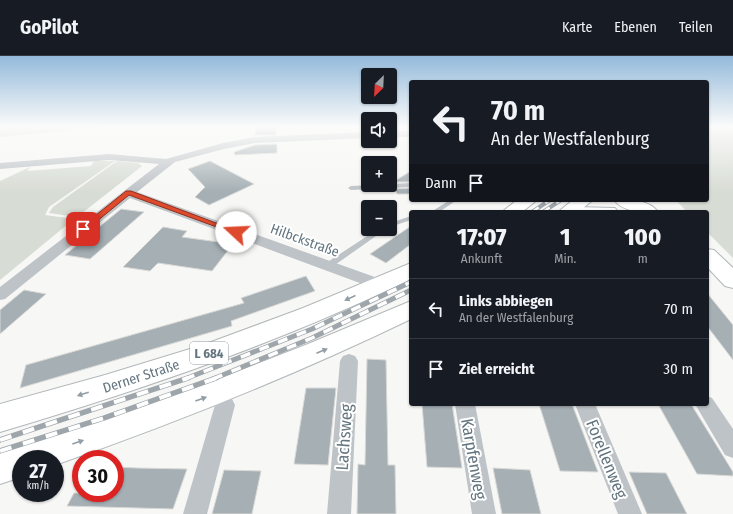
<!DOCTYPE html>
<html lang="de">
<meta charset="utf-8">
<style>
body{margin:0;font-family:"Fira Sans Condensed",sans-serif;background:#20242c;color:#f1f3f6;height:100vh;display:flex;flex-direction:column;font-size:15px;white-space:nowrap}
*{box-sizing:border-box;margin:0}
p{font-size:13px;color:#9ea1a6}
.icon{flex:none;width:22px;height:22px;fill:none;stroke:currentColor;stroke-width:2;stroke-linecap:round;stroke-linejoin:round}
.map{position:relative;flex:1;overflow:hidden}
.side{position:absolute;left:409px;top:154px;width:300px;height:196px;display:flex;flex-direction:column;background:#171b24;border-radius:4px;box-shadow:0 1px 3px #0004}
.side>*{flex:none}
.top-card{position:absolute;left:409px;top:24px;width:300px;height:122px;border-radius:4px;box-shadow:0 1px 3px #0004;background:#171b24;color:#f1f3f6;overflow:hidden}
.needle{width:26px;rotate:204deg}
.fabs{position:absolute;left:361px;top:12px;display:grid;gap:8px}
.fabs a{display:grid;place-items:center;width:36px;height:36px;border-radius:4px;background:#171b24;box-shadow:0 1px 3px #0004;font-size:20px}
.speed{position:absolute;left:12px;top:394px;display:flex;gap:8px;font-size:20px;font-weight:700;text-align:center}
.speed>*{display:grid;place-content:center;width:52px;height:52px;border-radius:50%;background:#171b24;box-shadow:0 1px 3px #0004;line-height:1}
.speed small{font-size:10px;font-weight:400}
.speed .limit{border:6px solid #d22;background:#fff;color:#111}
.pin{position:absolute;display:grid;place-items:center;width:34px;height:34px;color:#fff;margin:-17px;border-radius:8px;box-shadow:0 2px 6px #0006}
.me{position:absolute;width:44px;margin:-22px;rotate:290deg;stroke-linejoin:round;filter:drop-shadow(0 0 3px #0008)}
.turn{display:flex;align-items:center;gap:14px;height:84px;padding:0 16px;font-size:18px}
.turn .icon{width:52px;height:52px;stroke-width:2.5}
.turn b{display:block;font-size:28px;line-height:34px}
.then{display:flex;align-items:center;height:38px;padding:0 16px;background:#0003;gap:8px;font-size:15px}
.eta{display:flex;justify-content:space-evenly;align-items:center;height:68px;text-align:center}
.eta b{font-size:24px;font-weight:800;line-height:28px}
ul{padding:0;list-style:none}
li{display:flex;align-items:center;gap:12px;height:60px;padding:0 16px;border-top:1px solid #363941}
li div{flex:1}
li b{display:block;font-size:15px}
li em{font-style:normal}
header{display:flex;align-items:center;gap:24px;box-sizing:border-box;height:56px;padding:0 20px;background:#171b24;border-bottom:1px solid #363941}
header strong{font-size:19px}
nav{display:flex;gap:22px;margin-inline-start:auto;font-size:14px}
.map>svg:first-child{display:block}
</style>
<header>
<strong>GoPilot</strong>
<nav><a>Karte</a><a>Ebenen</a><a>Teilen</a></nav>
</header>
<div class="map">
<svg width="733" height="458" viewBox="0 0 733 458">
<rect width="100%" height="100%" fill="#f7f7f5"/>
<!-- green -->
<g fill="#d7dcd4">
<polygon points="0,71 109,71 0,81"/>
<polygon points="707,71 733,71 733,202 707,176 707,156 687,156 676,144 707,144"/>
<polygon points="94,105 115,105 49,151 45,159 74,163 0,224 0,125 30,111 27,115 91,110"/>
<polygon points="117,105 138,107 142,110 77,161 49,157 53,151"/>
</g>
<!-- building -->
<g fill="#a5afb4" stroke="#d9d9d7">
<polygon points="256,71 276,71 276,79 255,79"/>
<polygon points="277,88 277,97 235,99 234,96 255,89"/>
<polygon points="210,105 254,128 209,149 195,141 205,131 188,113"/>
<polygon points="411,115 411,126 393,126"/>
<polygon points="411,132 411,138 397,138 395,133"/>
<polygon points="121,153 144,156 90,203 65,199"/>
<polygon points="411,170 411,188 386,207 370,198"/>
<polygon points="163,171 187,175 182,181 233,188 212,215 158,207 150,215 123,211"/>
<polygon points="306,220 315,235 231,265 232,270 20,332 26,309 244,247 241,242"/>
<polygon points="24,234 46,238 0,278 0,254"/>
<polygon points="707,237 733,269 733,304 707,270"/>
<polygon points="367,303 386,304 388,409 395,409 396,458 357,458 358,408 365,409"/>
<polygon points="306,332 336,332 328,409 294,408"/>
<polygon points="422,348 452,348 462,412 427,411"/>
<polygon points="539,348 572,348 598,416 560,415"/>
<polygon points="658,348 691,348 733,416 733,420 697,418"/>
<polygon points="115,411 137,412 187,413 173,453 67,450 74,437 115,437"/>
<polygon points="493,412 530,414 541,458 502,458"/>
<polygon points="224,414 261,415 252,458 212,458"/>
<polygon points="629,416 666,417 687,458 647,458"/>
</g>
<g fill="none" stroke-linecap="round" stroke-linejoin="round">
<!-- secondary casing -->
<g stroke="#b1b7bb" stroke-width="2">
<g id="secondary">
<path d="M614 144C629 144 649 143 658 156 643 156 624 157 614 144Z"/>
<polygon points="574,151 615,152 618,156 565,156 568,152"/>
<polygon points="707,193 714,194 733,212 733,232 725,230 707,211"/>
</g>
</g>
<!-- primary casing -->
<g stroke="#b2b8bb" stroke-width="2">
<g id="primary">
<polygon points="517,144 537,144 522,156 502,156"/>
<polygon points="573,144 593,144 578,156 558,156"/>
<path d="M411 207V223C279 287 141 334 0 376V348L105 319 203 289 303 252Z"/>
<path d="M411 245V263C295 319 176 367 55 409V403H21V421L0 428V396L126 356 213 325 308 288Z"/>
</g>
</g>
<!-- lane -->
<g fill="#bec3c7" fill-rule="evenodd">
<polygon points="411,127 411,131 351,134 348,132 351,130"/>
<polygon points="450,144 457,144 439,156 431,156"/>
<polygon points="411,160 411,164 390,171 390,167"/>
<polygon points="378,173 386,173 332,211 326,211 325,209 326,207"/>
</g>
<!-- street -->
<g fill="#bec3c7" fill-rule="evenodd">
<rect x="390" y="75" width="21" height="6"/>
<polygon points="368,76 368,82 255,87 224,93 175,106 137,136 386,225 388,229 386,233 381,234 376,233 130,142 5,243 0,244 0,231 159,108 109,104 0,113 0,107 109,98 166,103 223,87 255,81"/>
<polygon points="349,298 355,300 358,305 351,458 327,458 340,305 343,300"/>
<polygon points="225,340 232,343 235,349 207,458 183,458 215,349 218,343"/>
<polygon points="707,340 712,342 733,373 733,402 725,399 695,348 707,348"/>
<polygon points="455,348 475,348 496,458 472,458"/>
<polygon points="575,348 595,348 642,458 618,458"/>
</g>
<!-- secondary -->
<use href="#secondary" fill="#fff" fill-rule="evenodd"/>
<!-- primary -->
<use href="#primary" fill="#fff" fill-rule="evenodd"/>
<!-- rail-far2 casing -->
<g stroke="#9ea6ab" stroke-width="4">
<g id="rail-far2">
<polyline points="532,156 550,144"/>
<polyline points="543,156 561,144"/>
</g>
</g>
<!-- rail-far1 casing -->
<g stroke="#9ea6ab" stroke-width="5">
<g id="rail-far1">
<polyline points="185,323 312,273 411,226"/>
<polyline points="213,323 312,282 411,234"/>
</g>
</g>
<!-- rail casing -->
<g stroke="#9ea6ab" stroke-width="5.5">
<g id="rail">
<polyline points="0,384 188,322"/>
<polyline points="0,395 104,362 216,322"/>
</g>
</g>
<!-- rail-far2 -->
<use href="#rail-far2" stroke="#fff" stroke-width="2.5" stroke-dasharray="8" stroke-linecap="butt"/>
<!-- rail-far1 -->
<use href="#rail-far1" stroke="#fff" stroke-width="3.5" stroke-dasharray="10" stroke-linecap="butt"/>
<!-- rail -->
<use href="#rail" stroke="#fff" stroke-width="4" stroke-dasharray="12" stroke-linecap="butt"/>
</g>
<!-- one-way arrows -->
<defs><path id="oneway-solid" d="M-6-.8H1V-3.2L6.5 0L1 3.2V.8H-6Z"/></defs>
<g fill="#929ea5">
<use href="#oneway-solid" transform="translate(350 242) rotate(156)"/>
<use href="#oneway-solid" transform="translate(322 295) rotate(-23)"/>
<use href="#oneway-solid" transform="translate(83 338) rotate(163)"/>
<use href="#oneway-solid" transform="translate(201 343) rotate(-20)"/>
<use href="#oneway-solid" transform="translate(78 386) rotate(-19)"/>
</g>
<!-- sky -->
<linearGradient id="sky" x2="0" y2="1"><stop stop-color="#94badb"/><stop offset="0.52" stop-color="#fbfbfa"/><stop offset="1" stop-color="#fbfbfa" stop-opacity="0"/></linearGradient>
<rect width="733" height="136" fill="url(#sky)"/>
<!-- route -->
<polygon fill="#de4a2e" stroke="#90301e" points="126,135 131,135 240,176 233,177 129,139 85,175 80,175 80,172"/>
<g text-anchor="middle" stroke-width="4" stroke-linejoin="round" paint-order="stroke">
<!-- shield labels -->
<rect fill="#fff" stroke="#929ea5" stroke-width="1" x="190" y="286" width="38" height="22" rx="3"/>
<g font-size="13" font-weight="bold" fill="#63757f">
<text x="209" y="302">L 684</text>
</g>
<!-- street labels -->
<g font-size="14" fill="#63757f" stroke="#fff">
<text transform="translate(305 184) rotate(20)" y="5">Hilbckstraße</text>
<text transform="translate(141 320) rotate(-18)" y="5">Derner Straße</text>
</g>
<!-- near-street labels -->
<g font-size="17" fill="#63757f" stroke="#fff">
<text transform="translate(344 381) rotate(-86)" y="6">Lachsweg</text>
<text transform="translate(474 403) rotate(80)" y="6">Karpfenweg</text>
<text transform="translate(607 403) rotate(68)" y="6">Forellenweg</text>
</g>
</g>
</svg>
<div class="fabs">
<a><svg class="needle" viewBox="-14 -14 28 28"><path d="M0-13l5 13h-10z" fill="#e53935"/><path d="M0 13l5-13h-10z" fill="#9ea1a6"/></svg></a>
<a><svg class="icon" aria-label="sound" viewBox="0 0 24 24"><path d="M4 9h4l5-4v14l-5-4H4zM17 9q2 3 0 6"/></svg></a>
<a>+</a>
<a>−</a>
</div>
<div class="speed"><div>27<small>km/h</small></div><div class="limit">30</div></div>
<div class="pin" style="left:83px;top:173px;background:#d93025"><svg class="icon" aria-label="arrive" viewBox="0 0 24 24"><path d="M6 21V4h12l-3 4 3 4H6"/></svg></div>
<svg class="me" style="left:236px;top:176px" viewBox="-20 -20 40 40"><circle r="19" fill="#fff"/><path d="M0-13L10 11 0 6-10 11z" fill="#de4a2e"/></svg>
<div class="top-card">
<div class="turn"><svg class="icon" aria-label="left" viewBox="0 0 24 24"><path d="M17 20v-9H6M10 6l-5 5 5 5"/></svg><div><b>70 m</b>An der Westfalenburg</div></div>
<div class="then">Dann<svg class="icon" aria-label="arrive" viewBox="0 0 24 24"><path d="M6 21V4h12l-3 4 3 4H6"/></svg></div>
</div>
<section class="side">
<div class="eta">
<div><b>17:07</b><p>Ankunft</p></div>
<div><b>1</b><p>Min.</p></div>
<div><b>100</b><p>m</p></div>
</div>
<ul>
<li><svg class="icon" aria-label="left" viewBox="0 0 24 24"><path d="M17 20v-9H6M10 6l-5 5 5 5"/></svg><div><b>Links abbiegen</b><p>An der Westfalenburg</p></div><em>70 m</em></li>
<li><svg class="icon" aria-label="arrive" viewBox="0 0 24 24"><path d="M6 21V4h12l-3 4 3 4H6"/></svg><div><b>Ziel erreicht</b></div><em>30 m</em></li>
</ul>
</section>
</div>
